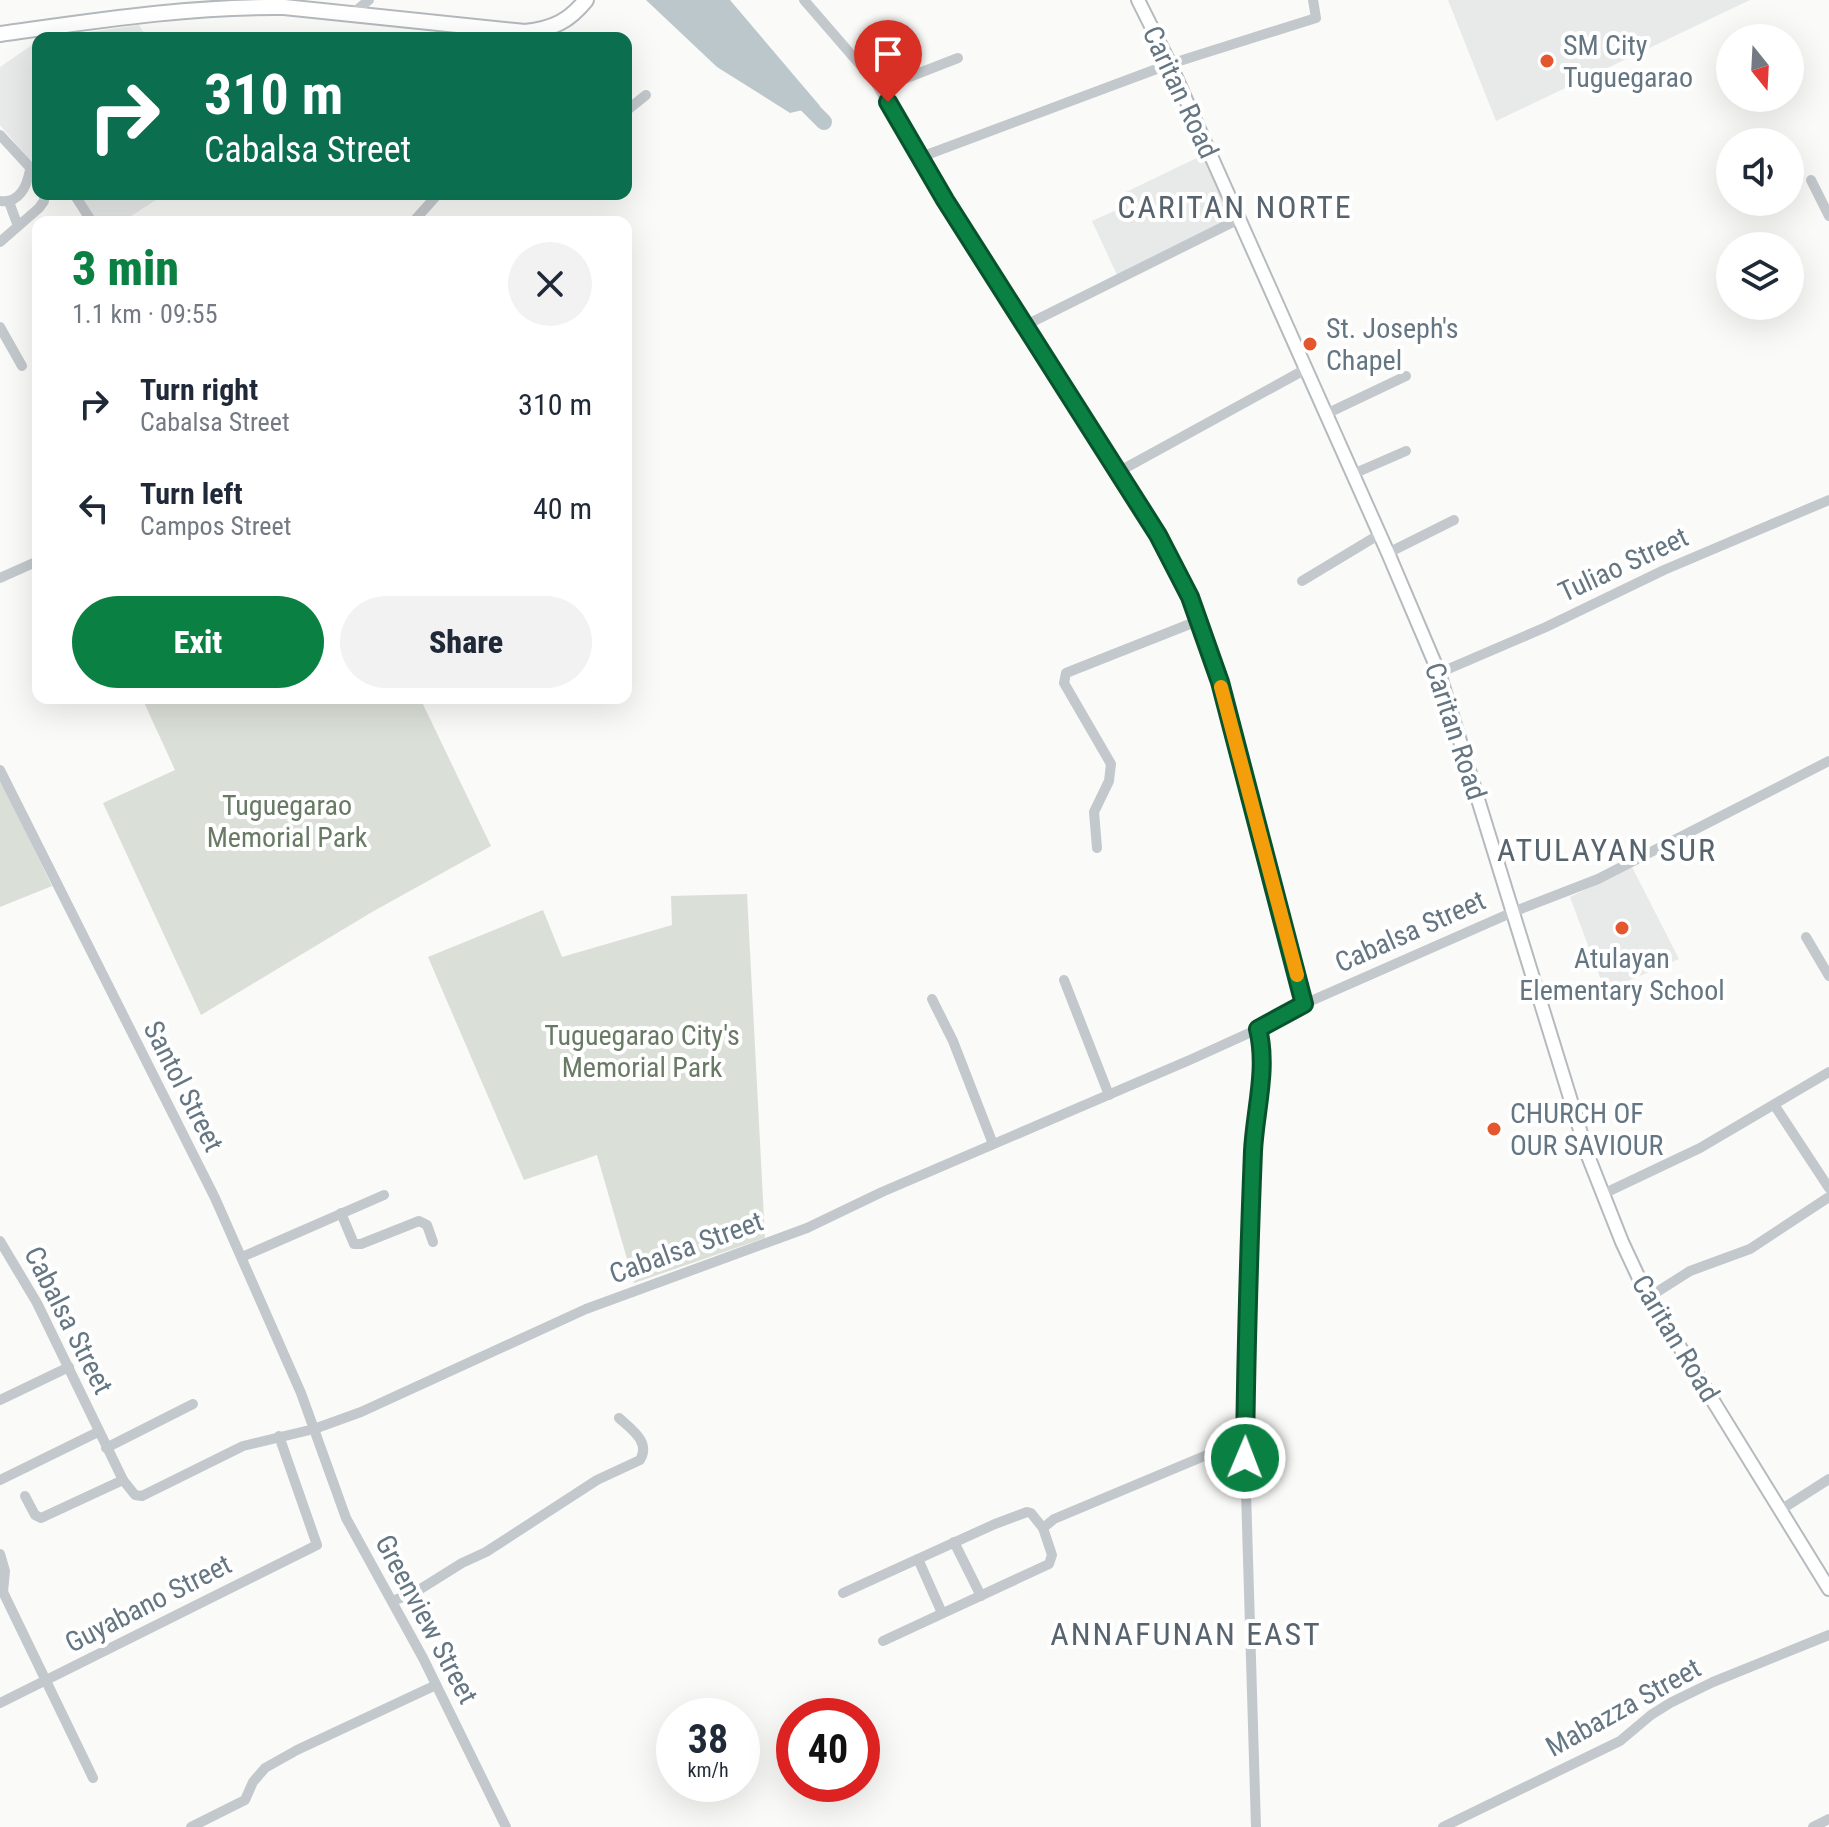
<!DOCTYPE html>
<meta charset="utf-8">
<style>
body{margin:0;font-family:"Roboto Condensed",sans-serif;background:#f2f2f3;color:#1f2937;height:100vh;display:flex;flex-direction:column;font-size:30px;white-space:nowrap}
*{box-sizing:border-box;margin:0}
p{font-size:26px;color:#747a83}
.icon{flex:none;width:44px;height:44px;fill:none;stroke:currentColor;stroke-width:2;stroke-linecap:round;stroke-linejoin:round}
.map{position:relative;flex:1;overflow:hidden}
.details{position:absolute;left:32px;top:216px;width:600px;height:488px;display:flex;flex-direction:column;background:#fff;border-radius:16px;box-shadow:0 8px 32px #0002}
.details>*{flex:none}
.hud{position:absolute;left:32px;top:32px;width:600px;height:168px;border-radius:16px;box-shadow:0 8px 32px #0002;background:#0b6e4f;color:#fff;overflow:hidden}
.needle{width:52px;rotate:162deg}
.fabs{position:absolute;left:1716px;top:24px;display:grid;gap:16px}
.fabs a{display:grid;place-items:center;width:88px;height:88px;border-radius:50%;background:#fff;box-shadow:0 8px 32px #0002;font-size:40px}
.speed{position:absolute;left:656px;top:1698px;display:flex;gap:16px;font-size:40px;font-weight:700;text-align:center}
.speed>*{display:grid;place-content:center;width:104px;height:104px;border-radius:50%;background:#fff;box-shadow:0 8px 32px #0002;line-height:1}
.speed small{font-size:20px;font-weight:400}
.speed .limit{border:12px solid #d22;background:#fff;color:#111}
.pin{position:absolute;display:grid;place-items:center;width:68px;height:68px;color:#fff;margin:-82px -34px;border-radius:50% 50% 50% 0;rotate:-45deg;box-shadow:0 0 8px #0007}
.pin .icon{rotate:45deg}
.me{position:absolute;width:88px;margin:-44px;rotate:1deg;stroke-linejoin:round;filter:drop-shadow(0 0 6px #0008)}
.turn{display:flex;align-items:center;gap:28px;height:168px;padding:0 40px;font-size:36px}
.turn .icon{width:104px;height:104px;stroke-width:2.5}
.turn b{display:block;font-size:56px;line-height:68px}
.round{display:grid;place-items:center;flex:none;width:84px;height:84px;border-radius:42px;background:#f2f2f3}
.headline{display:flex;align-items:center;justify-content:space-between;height:136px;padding:0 40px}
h1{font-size:48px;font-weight:800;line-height:60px;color:#0b8043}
.action{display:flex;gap:16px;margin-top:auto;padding:16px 40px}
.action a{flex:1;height:92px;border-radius:48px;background:#0b8043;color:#fff;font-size:32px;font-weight:800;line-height:92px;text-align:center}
.action a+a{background:#f2f2f3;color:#1f2937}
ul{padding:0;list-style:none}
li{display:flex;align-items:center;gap:24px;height:104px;padding:0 40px}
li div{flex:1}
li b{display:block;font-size:30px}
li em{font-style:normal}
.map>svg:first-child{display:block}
</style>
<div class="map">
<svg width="1829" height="1827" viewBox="0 0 1829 1827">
<rect width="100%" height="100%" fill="#fafaf8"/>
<!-- built -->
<g fill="#e8e9e9">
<polygon points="1448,0 1750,0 1496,121"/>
<polygon points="139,25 147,38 47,38"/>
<polygon points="38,41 38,170 0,125 0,67"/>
<polygon points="1203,155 1231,218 1117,275 1092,221 1121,208 1126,192"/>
<polygon points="79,194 165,194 122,222 97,222"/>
<polygon points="1632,867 1679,959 1605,991 1570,897"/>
</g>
<!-- green -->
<g fill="#dadfd7">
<polygon points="142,698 420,698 491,846 372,912 201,1015 103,803 175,770"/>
<polygon points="0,779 52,886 0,907"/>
<polygon points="747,894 765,1238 634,1283 597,1155 524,1180 428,957 543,910 562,957 672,925 671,896"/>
</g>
<!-- water -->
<polygon fill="#bbc7cb" points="646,0 730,0 820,106 790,113 717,67"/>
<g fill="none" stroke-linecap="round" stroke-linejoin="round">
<!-- river -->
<polyline stroke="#bbc7cb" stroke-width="16" points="797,95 824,122"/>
<!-- major casing -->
<g stroke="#b5babe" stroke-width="16">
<polyline id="major" points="1138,0 1170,64 1388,553 1439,673 1588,1156 1622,1242 1644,1289 1829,1589"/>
</g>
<!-- highway casing -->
<g stroke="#b4b9bd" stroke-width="18">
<path id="highway" d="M0 34C94 21 189 6 284 7L525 32C553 29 569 21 586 0"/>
</g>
<!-- minor -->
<g stroke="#c3c8cc" stroke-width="10">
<path d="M804 0 875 82 954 214 1158 535C1185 583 1203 630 1220 682L1304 1004"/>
<polyline points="352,14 369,0"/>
<polyline points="875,82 904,79 958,58"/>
<polyline points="626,111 646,95"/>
<polyline points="0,135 38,176"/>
<polyline points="921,157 1170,64 1316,18 1313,0"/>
<polyline points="1811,180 1829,216"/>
<polyline points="74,194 92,222"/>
<path d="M0 201C19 204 27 186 30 170"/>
<polyline points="9,202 18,226"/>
<polyline points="413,222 438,194"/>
<polyline points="0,242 39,208 44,201 44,194"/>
<polyline points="1026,325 1239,219"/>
<polyline points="0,327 22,366"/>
<polyline points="1326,414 1406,376"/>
<polyline points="1118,472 1306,369"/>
<polyline points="1353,474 1406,451"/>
<polyline points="1388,553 1454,520"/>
<polyline points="0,578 38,561"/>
<polyline points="1302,581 1380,534"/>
<polyline points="1439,673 1546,627 1664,570 1829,500"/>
<polyline points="0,770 215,1198 301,1393 346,1518 423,1658 506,1827"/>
<polyline points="1097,848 1094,812 1109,781 1111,764 1064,683 1066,673 1200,620"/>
<polyline points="1806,937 1829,976"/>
<polyline points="1064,980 1109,1095"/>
<polyline points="932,999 953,1041 993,1144"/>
<polyline points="1775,1106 1829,1188"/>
<polyline points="1603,1194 1700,1148 1829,1072"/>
<polyline points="341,1213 354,1244 361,1244 419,1221 427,1225 433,1242"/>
<polyline points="0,1241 37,1303 123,1480 135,1495 142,1496 243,1446 314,1429 361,1412 586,1309 807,1228 882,1192 1192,1059 1258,1029 1304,1004 1513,912 1598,879 1829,761"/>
<polyline points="242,1257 384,1195"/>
<polyline points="1649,1297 1690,1271 1750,1249 1829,1197"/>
<polyline points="0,1400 69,1367"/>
<polyline points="106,1448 193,1404"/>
<polyline points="0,1480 98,1432"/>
<polyline points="25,1496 35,1515 41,1518 123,1480"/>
<polyline points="1782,1509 1829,1479"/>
<polyline points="954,1542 981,1596"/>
<polyline points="0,1554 5,1571 3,1592 93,1778"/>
<polyline points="918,1559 942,1613"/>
<polyline points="843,1593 995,1524 1027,1512 1031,1513 1043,1528"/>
<path d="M392 1601 414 1593 462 1563 486 1552 597 1480 640 1460C651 1442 631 1429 619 1418"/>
<polyline points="883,1641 1049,1564 1052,1555 1043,1528 1054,1519 1245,1439"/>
<polyline points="0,1703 317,1545 279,1436"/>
<polyline points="191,1827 245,1800 253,1782 265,1768 297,1750 436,1685"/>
<polyline points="1256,1827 1245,1458 1246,1322 1255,1117 1263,1057 1258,1029"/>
<polyline points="1443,1827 1620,1741 1651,1715 1670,1703 1713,1682 1829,1635"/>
<polyline points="1813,1827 1829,1819"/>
</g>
<!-- major -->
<use href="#major" stroke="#fff" stroke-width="12"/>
<!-- highway -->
<use href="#highway" stroke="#fff" stroke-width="14"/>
</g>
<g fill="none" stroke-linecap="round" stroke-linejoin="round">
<!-- route casing -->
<g stroke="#07532c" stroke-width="20">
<path id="route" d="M888 102 945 200 1158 535 1190 597 1220 682 1304 1004 1258 1029C1268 1069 1255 1111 1253 1151 1249 1254 1246 1356 1245 1458"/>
</g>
<!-- route -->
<use href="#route" stroke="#0b8043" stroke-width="14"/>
<!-- slow -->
<polyline stroke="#f59e0b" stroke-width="14" points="1221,687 1297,975"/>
</g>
<!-- markers -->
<g fill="#e4572e" stroke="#fff" stroke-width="3">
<circle cx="1547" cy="61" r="8"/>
<circle cx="1310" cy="344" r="8"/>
<circle cx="1622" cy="928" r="8"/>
<circle cx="1494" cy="1129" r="8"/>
</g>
<g text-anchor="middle" stroke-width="8" stroke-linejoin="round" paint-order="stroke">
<!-- poi labels -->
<g font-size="28" fill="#657683" stroke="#fff" text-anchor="start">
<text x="1563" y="55">SM City<tspan x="1563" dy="32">Tuguegarao</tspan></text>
<text x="1326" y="338">St. Joseph's<tspan x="1326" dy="32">Chapel</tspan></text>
<text x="1622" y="968" text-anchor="middle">Atulayan<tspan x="1622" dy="32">Elementary School</tspan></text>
<text x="1510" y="1123">CHURCH OF<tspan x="1510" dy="32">OUR SAVIOUR</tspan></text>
</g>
<!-- street labels -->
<g font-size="28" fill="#657683" stroke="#fff">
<text transform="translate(1181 92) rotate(65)" y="10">Caritan Road</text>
<text transform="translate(1623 564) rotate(-25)" y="10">Tuliao Street</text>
<text transform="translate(1456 731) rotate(72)" y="10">Caritan Road</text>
<text transform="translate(1410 931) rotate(-24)" y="10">Cabalsa Street</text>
<text transform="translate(184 1086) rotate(63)" y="10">Santol Street</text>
<text transform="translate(686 1247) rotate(-20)" y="10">Cabalsa Street</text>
<text transform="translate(69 1320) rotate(63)" y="10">Cabalsa Street</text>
<text transform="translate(1676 1338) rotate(59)" y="10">Caritan Road</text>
<text transform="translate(148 1603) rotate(-27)" y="10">Guyabano Street</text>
<text transform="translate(427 1619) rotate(62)" y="10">Greenview Street</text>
<text transform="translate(1623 1707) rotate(-29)" y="10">Mabazza Street</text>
</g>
<!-- park labels -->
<g font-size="28" fill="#687a64" stroke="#fff">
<text x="287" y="815">Tuguegarao<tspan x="287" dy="32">Memorial Park</tspan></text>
<text x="642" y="1045">Tuguegarao City's<tspan x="642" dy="32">Memorial Park</tspan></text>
</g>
<!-- quarter labels -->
<g font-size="32" letter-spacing="2" fill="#57646e" stroke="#fff">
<text x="1235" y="218">CARITAN NORTE</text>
<text x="1607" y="861">ATULAYAN SUR</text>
<text x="1186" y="1645">ANNAFUNAN EAST</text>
</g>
</g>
</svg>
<div class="fabs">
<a><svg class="needle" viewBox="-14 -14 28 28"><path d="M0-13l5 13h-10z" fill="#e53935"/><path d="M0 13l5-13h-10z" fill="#747a83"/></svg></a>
<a><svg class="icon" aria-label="sound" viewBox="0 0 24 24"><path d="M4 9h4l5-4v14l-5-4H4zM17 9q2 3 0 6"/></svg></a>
<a><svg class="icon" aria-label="layers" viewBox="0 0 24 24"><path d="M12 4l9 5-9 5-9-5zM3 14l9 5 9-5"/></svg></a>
</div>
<div class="speed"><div>38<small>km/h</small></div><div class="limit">40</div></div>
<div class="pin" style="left:888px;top:102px;background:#d93025"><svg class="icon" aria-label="arrive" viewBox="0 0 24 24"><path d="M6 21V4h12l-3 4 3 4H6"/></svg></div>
<svg class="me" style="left:1245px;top:1458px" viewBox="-20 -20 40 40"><circle r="17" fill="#0b8043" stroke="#fff" stroke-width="3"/><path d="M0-11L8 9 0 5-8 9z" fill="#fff"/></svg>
<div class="hud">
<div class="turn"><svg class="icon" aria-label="right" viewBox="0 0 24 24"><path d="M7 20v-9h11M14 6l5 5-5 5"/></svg><div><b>310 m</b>Cabalsa Street</div></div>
</div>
<section class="details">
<div class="headline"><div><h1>3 min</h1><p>1.1 km · 09:55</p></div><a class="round"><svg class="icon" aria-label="close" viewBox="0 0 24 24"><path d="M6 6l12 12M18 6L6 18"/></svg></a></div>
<ul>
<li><svg class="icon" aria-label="right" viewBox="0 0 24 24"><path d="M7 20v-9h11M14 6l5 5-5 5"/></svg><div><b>Turn right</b><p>Cabalsa Street</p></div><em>310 m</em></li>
<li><svg class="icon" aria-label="left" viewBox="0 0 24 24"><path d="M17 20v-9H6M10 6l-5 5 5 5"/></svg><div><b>Turn left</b><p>Campos Street</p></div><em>40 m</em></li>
</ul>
<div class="action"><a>Exit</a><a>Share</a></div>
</section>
</div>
